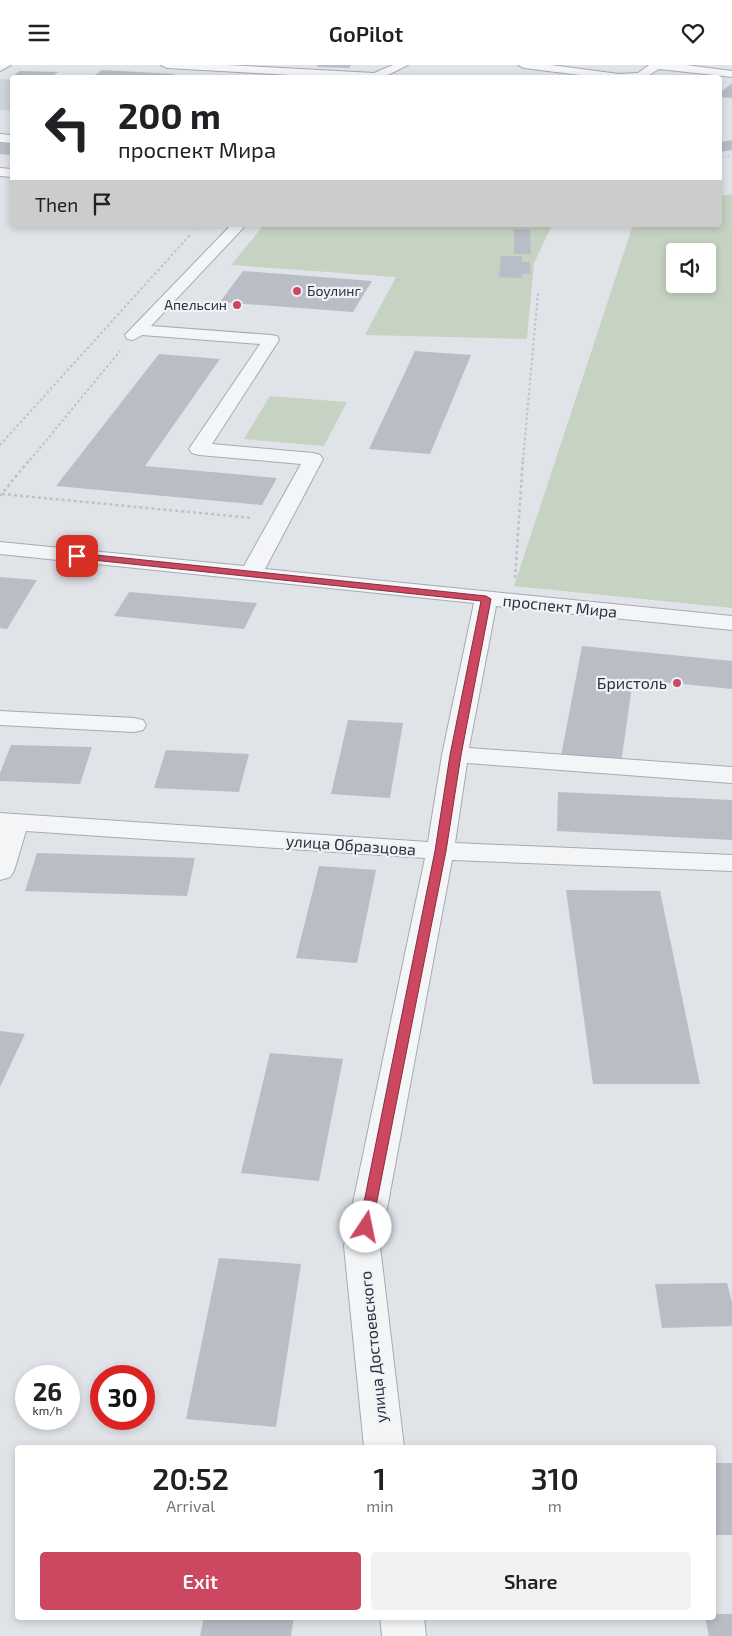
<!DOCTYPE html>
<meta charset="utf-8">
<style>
body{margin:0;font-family:"Exo 2",sans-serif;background:#f2f2f2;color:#202124;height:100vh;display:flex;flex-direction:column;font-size:19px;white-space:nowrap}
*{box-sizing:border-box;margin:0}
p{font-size:16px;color:#757577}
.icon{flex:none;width:28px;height:28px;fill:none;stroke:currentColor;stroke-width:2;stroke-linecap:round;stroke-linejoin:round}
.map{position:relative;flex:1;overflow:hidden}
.drawer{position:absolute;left:15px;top:1380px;width:701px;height:175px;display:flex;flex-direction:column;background:#fff;border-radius:5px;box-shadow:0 2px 8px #0003}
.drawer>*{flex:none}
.hud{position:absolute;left:10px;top:10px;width:712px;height:152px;border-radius:5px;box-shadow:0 2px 8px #0003;background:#fff;color:#202124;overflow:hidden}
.tools{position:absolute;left:666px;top:178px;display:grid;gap:10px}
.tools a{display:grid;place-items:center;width:50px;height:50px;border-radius:5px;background:#fff;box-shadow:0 2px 8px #0003;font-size:25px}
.speed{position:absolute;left:15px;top:1300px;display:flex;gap:10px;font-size:25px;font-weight:700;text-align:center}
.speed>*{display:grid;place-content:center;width:65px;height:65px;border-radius:50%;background:#fff;box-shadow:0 2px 8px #0003;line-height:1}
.speed small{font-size:12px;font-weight:400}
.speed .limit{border:8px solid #d22;background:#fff;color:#111}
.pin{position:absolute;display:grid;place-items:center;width:42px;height:42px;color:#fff;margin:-21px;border-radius:10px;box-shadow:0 2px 8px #0006}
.me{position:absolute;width:55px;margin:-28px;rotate:11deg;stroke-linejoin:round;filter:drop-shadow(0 0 4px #0008)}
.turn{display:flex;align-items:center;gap:18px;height:105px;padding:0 25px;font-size:22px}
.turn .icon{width:65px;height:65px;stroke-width:2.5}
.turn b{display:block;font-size:35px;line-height:42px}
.then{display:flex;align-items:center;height:48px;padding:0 25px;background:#0003;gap:10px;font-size:19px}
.eta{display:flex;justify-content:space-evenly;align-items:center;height:85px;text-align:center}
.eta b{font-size:30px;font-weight:600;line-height:35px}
.button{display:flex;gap:10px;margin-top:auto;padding:10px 25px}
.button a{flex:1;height:58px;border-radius:5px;background:#cb4860;color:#fff;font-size:20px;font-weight:600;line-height:58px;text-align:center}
.button a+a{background:#f2f2f2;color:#202124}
header{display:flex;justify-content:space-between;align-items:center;height:65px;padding:0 25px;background:#fff;font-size:22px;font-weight:600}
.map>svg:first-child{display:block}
</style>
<header><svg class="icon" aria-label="menu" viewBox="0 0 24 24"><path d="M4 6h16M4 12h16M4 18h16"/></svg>GoPilot<svg class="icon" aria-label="heart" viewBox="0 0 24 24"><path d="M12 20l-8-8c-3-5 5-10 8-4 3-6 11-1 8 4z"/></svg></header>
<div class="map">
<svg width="732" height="1571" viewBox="0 0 732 1571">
<rect width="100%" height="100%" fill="#e0e4e9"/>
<!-- built -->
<polygon fill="#cfd3db" points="0,14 12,15 12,46 0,45"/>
<!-- green -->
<g fill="#c6d3c2" fill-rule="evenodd">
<path d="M732 129V543L514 521 633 160H720V131ZM675 186H708V219H675Z"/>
<polygon points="264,160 552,160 534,198 527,274 365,270 396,212 231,200"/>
<polygon points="270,331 347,337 324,381 244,374"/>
</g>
<!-- building -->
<g fill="#b8bdc6">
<polygon points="317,0 351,0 349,3 317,2"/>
<polygon points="102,5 175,9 171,12 92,12"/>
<polygon points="20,6 58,7 51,12 12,11"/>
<polygon points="732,18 732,33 720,32 720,28"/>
<polygon points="732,75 732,85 720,87 720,77"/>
<polygon points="0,78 12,79 12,88 9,90 0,89"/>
<polygon points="514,164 530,164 531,189 514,189"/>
<polygon points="501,191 522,191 522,197 530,197 530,209 522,209 522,213 499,212"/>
<polygon points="243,206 372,216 353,247 220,237"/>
<polygon points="415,286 471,290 430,389 369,384"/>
<polygon points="159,289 220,294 145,401 277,413 262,440 56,421"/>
<polygon points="0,512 37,515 7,564 0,563"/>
<polygon points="129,527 257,538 244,564 114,551"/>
<polygon points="582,581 732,596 732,624 633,614 621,698 561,691"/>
<polygon points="348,655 403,658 390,733 331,729"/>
<polygon points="11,680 92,682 80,719 0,716 0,708"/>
<polygon points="166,685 249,689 239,727 154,723"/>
<polygon points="558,727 732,735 732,775 557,766"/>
<polygon points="37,788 195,793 187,831 25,826"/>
<polygon points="319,801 376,805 357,898 296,893"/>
<polygon points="566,825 660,826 700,1019 593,1019"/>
<polygon points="0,966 25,969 0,1022"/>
<polygon points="270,988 343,994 319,1116 241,1108"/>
<polygon points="219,1193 301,1199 276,1362 186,1354"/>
<polygon points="727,1218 732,1237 732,1261 662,1263 655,1219"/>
<rect x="714" y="1398" width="18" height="72"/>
<polygon points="714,1549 732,1549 732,1571 709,1571 705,1552 714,1552"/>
<polygon points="204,1552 294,1552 291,1571 200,1571"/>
</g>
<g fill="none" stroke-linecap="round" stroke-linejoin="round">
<!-- minor casing -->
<g stroke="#a5abb3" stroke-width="2">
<g id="minor">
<polygon points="0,0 11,0 0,6"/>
<polygon points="161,0 227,0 374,8 393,0 408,0 384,12 325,12 167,3"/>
<polygon points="518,0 551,0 619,9 638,8 649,0 686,0 732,6 732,12 659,4 646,12 596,12 524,3"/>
<polygon points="0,69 12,70 12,78 0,77"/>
<polygon points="0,103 12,104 12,112 0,111"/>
<polygon points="231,160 246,160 151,261 271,270 277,271 279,275 212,379 313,388 320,390 323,394 265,504 732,551 732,565 496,541 469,683 732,702 732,718 467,698 455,778 732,790 732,806 452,795 380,1181 404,1382 364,1382 344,1181 425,793 26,766 14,806 10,812 0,815 0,748 428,777 442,690 474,538 0,489 0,477 244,501 301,399 199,390 192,388 189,384 260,279 142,270 133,275 127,274 125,270"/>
<polygon points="0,646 134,653 143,655 146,660 143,665 134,667 0,660"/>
<polygon points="380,1552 424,1552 426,1571 382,1571"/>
</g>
</g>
<!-- path-far2 -->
<g stroke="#bec2c7" stroke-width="1" stroke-dasharray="2 2" stroke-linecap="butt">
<polyline points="720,93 732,91"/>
<polyline points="189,171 199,160"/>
</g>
<!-- path-far1 -->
<g stroke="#bec2c7" stroke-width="2" stroke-dasharray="2.5 2.5" stroke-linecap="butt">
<polyline points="0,380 190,170"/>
<polyline points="30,395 120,286"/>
<polyline points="523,395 538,228"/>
</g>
<!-- path -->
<g stroke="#bec2c7" stroke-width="2.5" stroke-dasharray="3 3" stroke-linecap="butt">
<polyline points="2,429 252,453"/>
<polyline points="0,431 31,393"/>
<polyline points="515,513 523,393"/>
</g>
<!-- minor -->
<use href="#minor" fill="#f3f5f7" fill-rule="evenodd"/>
</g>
<!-- route -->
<polygon fill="#cb4860" stroke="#842f3e" points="77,488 486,531 491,534 461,690 446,786 371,1166 366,1168 361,1166 359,1162 435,786 450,690 481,536 74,493 74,489"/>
<!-- markers -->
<g fill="#cb4860" stroke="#f0f3f6" stroke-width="2">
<circle cx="297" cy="226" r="5"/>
<circle cx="237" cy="240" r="5"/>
<circle cx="677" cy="618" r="5"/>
</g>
<g text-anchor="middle" stroke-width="4.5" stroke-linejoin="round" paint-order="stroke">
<!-- far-poi labels -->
<g font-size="14" fill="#293240" stroke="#f0f3f6" text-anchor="start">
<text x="307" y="231">Боулинг</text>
<text x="227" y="245" text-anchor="end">Апельсин</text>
</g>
<!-- street labels -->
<g font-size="16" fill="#293240" stroke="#f0f3f6">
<text transform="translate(560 541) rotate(6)" y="6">проспект Мира</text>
<text transform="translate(351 780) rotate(4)" y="6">улица Образцова</text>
<text transform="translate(373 1282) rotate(-96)" y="6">улица Достоевского</text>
</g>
<!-- poi labels -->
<g font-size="16" fill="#293240" stroke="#f0f3f6" text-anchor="end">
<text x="667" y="624">Бристоль</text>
</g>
</g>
</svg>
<div class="tools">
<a><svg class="icon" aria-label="sound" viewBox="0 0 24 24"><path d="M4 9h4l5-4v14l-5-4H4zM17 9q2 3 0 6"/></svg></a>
</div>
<div class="speed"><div>26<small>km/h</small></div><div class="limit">30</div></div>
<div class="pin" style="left:77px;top:491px;background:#d93025"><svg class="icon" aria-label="arrive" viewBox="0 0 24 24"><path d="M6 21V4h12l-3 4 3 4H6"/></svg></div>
<svg class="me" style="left:366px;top:1162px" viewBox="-20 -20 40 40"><circle r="19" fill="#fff"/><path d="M0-13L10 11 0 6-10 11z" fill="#cb4860"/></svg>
<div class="hud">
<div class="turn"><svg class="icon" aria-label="left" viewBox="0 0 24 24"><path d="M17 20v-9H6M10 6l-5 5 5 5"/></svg><div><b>200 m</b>проспект Мира</div></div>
<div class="then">Then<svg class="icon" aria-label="arrive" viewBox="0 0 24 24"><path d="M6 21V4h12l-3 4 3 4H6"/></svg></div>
</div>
<section class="drawer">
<div class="eta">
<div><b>20:52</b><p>Arrival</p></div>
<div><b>1</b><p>min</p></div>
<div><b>310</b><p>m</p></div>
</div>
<div class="button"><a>Exit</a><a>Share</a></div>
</section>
</div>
